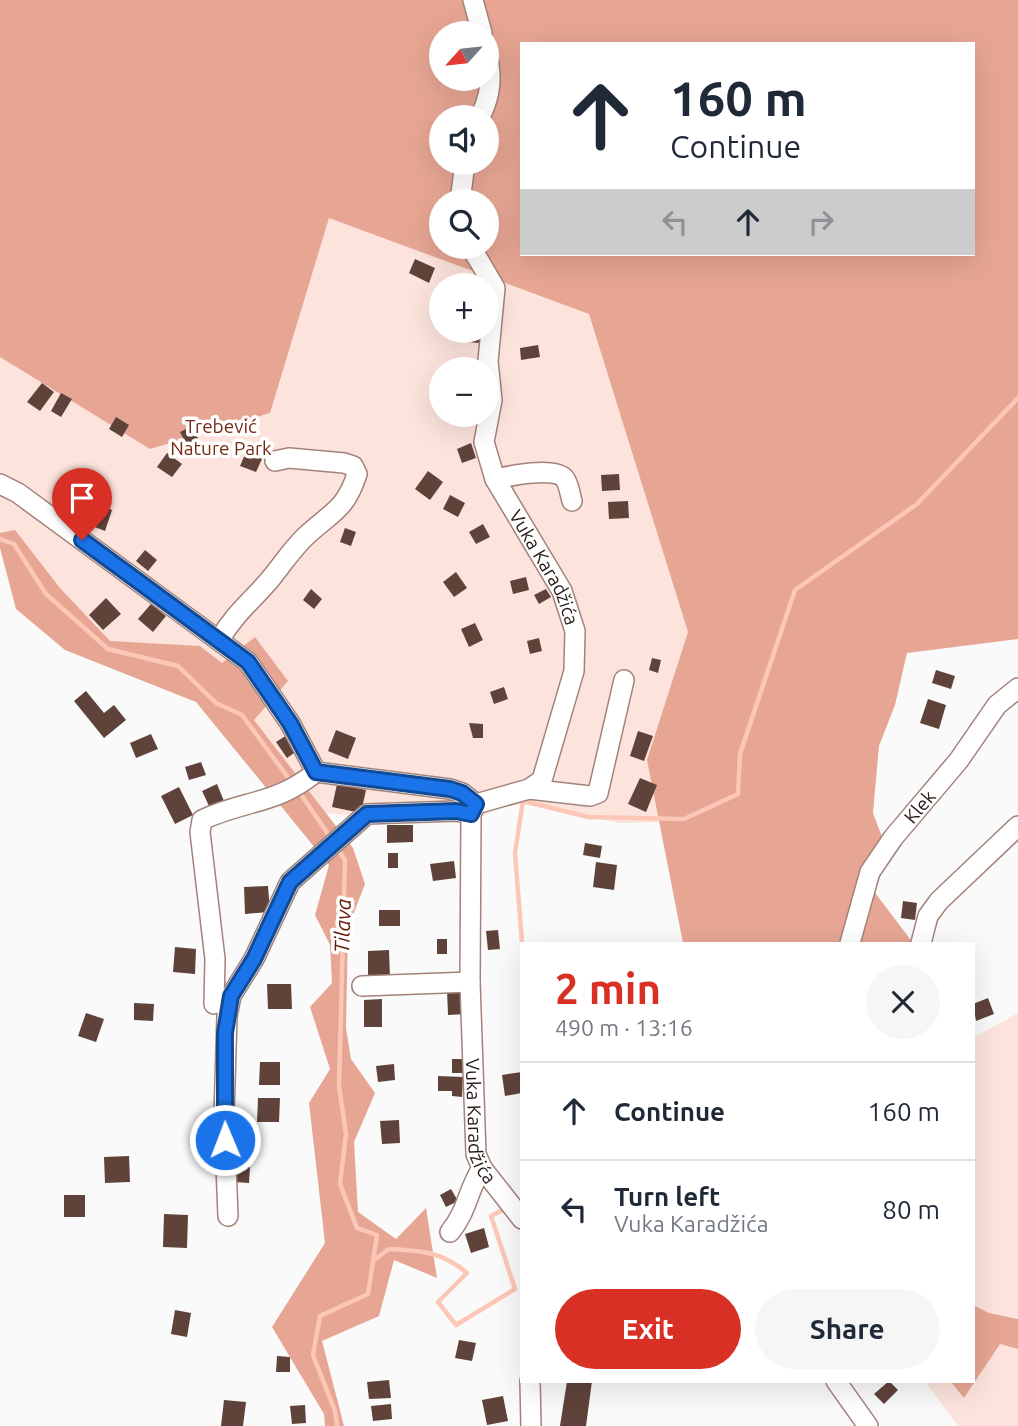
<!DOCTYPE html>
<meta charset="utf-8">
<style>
body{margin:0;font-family:Ubuntu,sans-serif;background:#f6f6f7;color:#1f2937;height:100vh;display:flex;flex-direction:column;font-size:26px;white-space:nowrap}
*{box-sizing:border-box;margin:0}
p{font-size:23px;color:#747a83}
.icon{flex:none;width:38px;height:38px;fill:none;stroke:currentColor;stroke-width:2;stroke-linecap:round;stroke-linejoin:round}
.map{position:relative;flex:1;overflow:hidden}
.panel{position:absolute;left:520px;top:942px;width:455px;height:441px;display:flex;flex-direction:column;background:#fff;border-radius:0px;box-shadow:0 7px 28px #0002}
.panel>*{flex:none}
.guide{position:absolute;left:520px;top:42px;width:455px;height:214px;border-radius:0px;box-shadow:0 7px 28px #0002;background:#fff;color:#1f2937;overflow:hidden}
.needle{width:46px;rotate:243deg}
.buttons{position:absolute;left:429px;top:21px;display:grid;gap:14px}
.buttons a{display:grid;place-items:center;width:70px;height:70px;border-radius:50%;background:#fff;box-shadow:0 7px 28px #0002;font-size:35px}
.pin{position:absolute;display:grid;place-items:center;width:60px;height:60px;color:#fff;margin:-72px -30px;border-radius:50% 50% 50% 0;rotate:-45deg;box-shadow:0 0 7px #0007}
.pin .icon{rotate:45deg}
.me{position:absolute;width:77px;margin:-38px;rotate:359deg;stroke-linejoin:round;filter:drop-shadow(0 0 5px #0008)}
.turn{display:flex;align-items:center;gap:24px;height:147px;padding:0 35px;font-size:32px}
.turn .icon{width:91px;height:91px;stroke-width:2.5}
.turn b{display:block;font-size:49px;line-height:60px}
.lanes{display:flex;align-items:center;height:66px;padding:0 35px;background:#0003;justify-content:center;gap:35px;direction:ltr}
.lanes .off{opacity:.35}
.round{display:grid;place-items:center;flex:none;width:74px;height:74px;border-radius:37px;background:#f6f6f7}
.summary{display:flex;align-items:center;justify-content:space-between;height:119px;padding:0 35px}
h1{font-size:42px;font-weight:600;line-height:52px;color:#d93025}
.action{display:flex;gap:14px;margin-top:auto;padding:14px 35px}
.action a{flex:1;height:80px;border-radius:42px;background:#d93025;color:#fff;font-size:28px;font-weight:600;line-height:80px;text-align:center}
.action a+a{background:#f6f6f7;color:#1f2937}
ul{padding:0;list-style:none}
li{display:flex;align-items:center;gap:21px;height:98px;padding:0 35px;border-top:2px solid #e0e1e3}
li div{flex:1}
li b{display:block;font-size:26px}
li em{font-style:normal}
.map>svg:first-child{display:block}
</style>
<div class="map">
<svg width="1018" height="1426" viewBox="0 0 1018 1426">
<rect width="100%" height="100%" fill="#fafafa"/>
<!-- green -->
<g fill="#fce4dc" fill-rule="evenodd">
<path d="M0 0H1018V407L669 822 620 823 522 804 495 808 488 814 480 816 372 818 306 811 235 709 112 656 0 537ZM441 33H486V79H441ZM522 44H973V254H522ZM441 117H486V163H441ZM441 201H486V247H441ZM441 285H486V331H441ZM441 369H486V415H441Z"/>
<polygon points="1018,1013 1018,1319 989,1313 973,1305 973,1038"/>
<polygon points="1000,1343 1018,1349 1018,1426 958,1426 925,1381 950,1381 964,1398"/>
</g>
<!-- forest -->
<g fill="#e7a693" fill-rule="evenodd">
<path d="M0 0H1018V639L907 653 895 705 879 746 873 813 887 850 873 890 913 943H683L647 760 688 632 589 314 329 218 270 413 150 449 0 357ZM441 33H486V79H441ZM522 44H973V254H522ZM441 117H486V163H441ZM441 201H486V247H441Z"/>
<polygon points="15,530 60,588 110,641 200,646 222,663 255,637 288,681 254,720 353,848 365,884 348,928 346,1028 351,1059 375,1093 354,1142 358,1212 396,1239 426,1208 437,1278 394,1260 379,1316 322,1341 344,1426 325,1426 324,1414 272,1327 325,1243 309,1103 330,1069 310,1007 332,983 330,945 315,915 329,865 196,702 65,650 16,609 0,548 0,533"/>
<polygon points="973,1305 989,1313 1018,1319 1018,1349 1000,1344 964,1398 950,1381 973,1381"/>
</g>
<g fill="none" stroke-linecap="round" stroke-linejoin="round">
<!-- stream -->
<g stroke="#fcc7b6" stroke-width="4.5">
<polyline points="0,539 14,544 46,594 108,649 178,666 216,703 242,715 292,783"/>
<polyline points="298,790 330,837"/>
<polyline points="337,848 345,860 339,1086 346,1134 340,1184 357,1228 377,1235 368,1294 320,1316 313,1355 335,1411 337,1426"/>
<polyline points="522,943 515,853 523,801 588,817 684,819 738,794 740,754 795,590 917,504 1018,398"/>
<polyline points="521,1200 522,1200"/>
<path d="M374 1260 389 1249C421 1251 441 1251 467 1273L438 1302 456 1325 515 1289 491 1216 501 1211"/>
</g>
</g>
<!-- building -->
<g fill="#5f433b">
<polygon points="415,259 435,268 429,283 409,273"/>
<polygon points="466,331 482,331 481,343 465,342"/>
<polygon points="538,345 540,357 521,360 520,348"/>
<polygon points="42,383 54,392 40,411 27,402"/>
<polygon points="61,393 72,399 61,417 51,411"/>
<polygon points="116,417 129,425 122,437 109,429"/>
<polygon points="192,426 198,438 187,445 180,432"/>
<polygon points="471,443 476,458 462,463 457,449"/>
<polygon points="246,452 262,459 256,472 240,466"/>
<polygon points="167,453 182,464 172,477 157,467"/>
<polygon points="428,471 443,482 430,500 415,489"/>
<polygon points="619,474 620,490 602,491 601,475"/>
<polygon points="450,495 465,503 458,517 443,509"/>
<polygon points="628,501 629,518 609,519 608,502"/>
<polygon points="94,503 112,510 105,531 87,524"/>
<polygon points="483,524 490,537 476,544 469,532"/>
<polygon points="345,528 356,532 351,546 340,542"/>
<polygon points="145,550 157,560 148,571 136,561"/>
<polygon points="456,572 467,588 454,597 443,582"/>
<polygon points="526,577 529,590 513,594 510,581"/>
<polygon points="311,589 322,599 314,609 303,600"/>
<polygon points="546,589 551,597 539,604 534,595"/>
<polygon points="106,598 121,614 103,630 89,615"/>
<polygon points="151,604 166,616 153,632 138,619"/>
<polygon points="475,623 483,640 469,647 461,629"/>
<polygon points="539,638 542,651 530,654 527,641"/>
<polygon points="652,658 661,660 658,673 649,670"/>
<polygon points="936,670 955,676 951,689 932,683"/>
<polygon points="504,687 508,699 494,704 490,692"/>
<polygon points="86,691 104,713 114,705 126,720 104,738 74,701"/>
<polygon points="928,699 946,705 939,729 920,723"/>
<polygon points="469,723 483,724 483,738 473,738"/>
<polygon points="336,730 356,738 348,759 328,751"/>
<polygon points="638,731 653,736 644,761 630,756"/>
<polygon points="151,734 158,749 136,758 130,743"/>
<polygon points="287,735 297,751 287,758 276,742"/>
<polygon points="201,762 206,775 189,780 185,767"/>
<polygon points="640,778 657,785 646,812 628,804"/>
<polygon points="217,784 224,801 210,808 202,791"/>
<polygon points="337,784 366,790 361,813 332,807"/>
<polygon points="179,787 193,815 175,824 161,796"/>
<polygon points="387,825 413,825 413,842 387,843"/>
<polygon points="585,843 602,846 600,858 583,855"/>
<rect x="388" y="853" width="10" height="15"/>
<polygon points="454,861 456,878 433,881 430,864"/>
<polygon points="596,862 617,865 614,890 593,887"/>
<polygon points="268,886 270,912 245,914 244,887"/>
<polygon points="903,901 917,903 915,920 901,918"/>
<rect x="379" y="910" width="21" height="16"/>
<polygon points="498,930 500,949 488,950 486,931"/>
<rect x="437" y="939" width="10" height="15"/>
<polygon points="175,947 196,949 195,974 173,972"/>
<polygon points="389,950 390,978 368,979 368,951"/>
<polygon points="267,984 291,984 292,1009 268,1009"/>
<polygon points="466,989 467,1014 448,1015 447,990"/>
<polygon points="988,998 994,1014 976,1021 973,1004"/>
<polygon points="382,999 382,1027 364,1027 364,1000"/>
<polygon points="134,1003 154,1004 153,1021 134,1020"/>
<polygon points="86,1013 104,1019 96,1042 78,1036"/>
<rect x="452" y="1059" width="18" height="14"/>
<polygon points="260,1062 280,1062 280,1085 259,1085"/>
<polygon points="394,1064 395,1080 378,1082 376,1066"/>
<polygon points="522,1072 522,1093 505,1096 502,1075"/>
<polygon points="438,1076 463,1077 462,1097 452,1096 452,1091 438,1091"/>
<polygon points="258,1098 280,1098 279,1122 257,1122"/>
<polygon points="399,1120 400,1143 382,1144 380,1121"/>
<polygon points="129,1156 130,1182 105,1183 104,1157"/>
<polygon points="236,1166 250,1167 249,1183 235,1182"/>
<polygon points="451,1189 458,1201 446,1207 440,1195"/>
<rect x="64" y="1195" width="21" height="22"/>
<polygon points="164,1214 188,1215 187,1248 163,1247"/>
<polygon points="484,1228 489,1247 471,1253 465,1234"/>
<polygon points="175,1310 191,1313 187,1337 171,1334"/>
<polygon points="459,1340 476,1343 472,1361 455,1358"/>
<polygon points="277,1356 290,1357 290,1372 276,1372"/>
<polygon points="389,1380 391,1398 369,1399 367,1382"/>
<polygon points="567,1381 592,1381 586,1426 560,1426"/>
<polygon points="889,1381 898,1390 884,1404 874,1394"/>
<polygon points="503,1396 508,1421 487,1425 482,1400"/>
<polygon points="224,1400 246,1402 243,1426 221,1426"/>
<polygon points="391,1404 392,1419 373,1421 371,1406"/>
<polygon points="305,1405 306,1423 292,1424 290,1406"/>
</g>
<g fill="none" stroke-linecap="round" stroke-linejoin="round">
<!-- minor casing -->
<g stroke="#a38379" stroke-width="22">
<g id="minor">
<polyline points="473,0 482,33"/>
<path d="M480 117C491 95 493 76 486 51"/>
<polyline points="460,201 465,163"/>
<path id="s1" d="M471 247 495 288 488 361 492 400 484 442 495 479 562 591 575 631 574 671 542 780 529 789 476 804"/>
<path d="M495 479C509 476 556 466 565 479 569 485 570 494 572 501"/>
<path id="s2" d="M0 484 18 493 248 662 290 723 316 772 450 789 462 793 476 804 471 814 470 982 476 1154 482 1168 522 1219"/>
<path d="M220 639C234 614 255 598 272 577 284 562 293 548 307 535 332 512 346 509 357 474L353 466 344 463 289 458 275 461"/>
<polyline points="529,789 590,796 598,793 624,680"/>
<path id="s3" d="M850 943 870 872 893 838 959 760 997 705 1018 688"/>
<polyline points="921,943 928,916 939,901 1018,826"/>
<polyline points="362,986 470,982"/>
<path d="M214 1004 215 959 200 832 202 820C244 800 276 805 316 772"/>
<polyline points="228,1216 224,1115 227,1016 231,996 254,959 290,882 367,814 456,811 471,814"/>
<path d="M450 1232C467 1212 468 1189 482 1168"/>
<polyline points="530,1381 531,1426"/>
<polyline points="836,1381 868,1426"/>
</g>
</g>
<!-- minor -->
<use href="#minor" stroke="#fff" stroke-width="19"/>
</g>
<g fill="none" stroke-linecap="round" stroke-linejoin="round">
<!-- route casing -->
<g stroke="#114b97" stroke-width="18">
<polyline id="route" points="82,540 248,662 290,723 316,772 450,789 462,793 476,804 471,814 456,811 367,814 290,882 254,959 231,996 225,1033 225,1140"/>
</g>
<!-- route -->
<use href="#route" stroke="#1a73e8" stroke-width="12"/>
</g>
<g text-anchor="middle" stroke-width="7" stroke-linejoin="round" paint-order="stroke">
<!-- park labels -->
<g font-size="19" fill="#772b13" stroke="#fff">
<text x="221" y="433">Trebević<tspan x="221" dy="22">Nature Park</tspan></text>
</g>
<!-- street labels -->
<g font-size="19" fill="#251915" stroke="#fff">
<text dy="7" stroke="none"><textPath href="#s1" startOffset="343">Vuka Karadžića</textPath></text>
<text dy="7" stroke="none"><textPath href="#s3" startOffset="156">Klek</textPath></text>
<text dy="7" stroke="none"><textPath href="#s2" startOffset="920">Vuka Karadžića</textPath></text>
</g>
<!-- water labels -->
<g font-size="21" font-style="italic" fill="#661b02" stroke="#fff">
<text transform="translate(343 926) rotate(-88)" y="7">Tilava</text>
</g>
</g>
</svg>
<div class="buttons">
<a><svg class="needle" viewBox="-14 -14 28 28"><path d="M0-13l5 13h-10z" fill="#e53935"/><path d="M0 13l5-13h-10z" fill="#747a83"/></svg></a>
<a><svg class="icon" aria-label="sound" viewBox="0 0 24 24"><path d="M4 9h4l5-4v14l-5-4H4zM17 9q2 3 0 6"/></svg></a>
<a><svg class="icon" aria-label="search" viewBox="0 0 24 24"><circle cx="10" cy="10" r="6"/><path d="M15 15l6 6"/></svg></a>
<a>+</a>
<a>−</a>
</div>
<div class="pin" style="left:82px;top:540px;background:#d93025"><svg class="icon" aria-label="arrive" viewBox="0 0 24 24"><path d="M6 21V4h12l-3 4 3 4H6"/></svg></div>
<svg class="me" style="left:225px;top:1140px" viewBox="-20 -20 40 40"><circle r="17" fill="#1a73e8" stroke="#fff" stroke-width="3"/><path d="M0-11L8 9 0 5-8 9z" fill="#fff"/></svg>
<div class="guide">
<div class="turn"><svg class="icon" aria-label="ahead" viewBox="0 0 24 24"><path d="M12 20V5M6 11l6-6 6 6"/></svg><div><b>160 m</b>Continue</div></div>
<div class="lanes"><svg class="icon off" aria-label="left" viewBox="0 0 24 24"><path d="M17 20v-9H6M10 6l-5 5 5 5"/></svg><svg class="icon" aria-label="ahead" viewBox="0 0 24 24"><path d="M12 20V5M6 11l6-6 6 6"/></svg><svg class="icon off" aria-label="right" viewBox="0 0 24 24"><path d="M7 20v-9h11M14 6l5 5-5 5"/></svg></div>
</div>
<section class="panel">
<div class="summary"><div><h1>2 min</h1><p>490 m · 13:16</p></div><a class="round"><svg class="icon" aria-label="close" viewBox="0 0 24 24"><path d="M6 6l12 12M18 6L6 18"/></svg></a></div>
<ul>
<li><svg class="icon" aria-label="ahead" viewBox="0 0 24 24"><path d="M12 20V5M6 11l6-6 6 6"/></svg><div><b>Continue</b></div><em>160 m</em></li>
<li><svg class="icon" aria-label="left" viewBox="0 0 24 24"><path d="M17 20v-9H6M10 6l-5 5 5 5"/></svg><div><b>Turn left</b><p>Vuka Karadžića</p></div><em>80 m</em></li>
</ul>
<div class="action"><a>Exit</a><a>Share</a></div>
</section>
</div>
